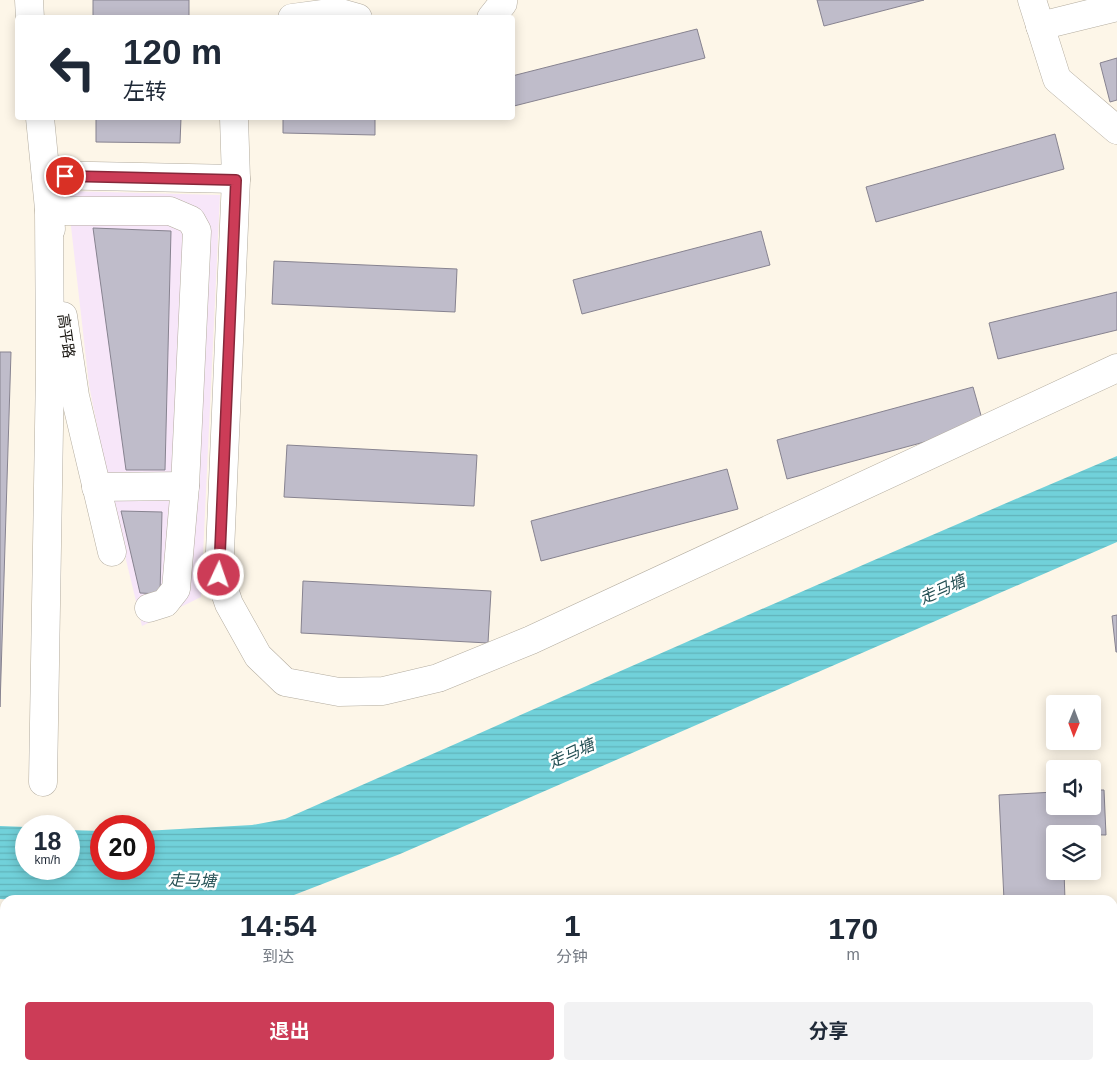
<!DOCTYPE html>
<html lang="zh">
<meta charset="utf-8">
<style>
body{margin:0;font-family:Helvetica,"Noto Sans SC",sans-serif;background:#f2f2f3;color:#1f2937;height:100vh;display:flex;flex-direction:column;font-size:19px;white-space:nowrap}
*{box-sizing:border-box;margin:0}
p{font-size:16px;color:#747a83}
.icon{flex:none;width:28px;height:28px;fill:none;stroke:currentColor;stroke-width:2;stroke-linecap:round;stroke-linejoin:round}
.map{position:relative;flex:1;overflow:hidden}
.drawer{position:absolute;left:0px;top:895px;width:1118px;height:175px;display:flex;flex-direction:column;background:#fff;border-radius:15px 15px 0 0;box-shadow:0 2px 12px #0003}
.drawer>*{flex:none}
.banner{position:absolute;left:15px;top:15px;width:500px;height:105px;border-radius:5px;box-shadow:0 2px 12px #0003;background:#fff;color:#1f2937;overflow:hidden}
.needle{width:32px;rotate:181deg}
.buttons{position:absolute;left:1046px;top:695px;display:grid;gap:10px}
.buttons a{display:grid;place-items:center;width:55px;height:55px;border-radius:5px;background:#fff;box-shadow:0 2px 12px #0003;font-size:25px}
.speed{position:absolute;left:15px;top:815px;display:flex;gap:10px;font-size:25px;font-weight:700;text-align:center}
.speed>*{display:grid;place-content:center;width:65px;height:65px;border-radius:50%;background:#fff;box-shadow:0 2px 12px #0003;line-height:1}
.speed small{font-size:12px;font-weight:400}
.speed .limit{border:8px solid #d22;background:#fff;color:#111}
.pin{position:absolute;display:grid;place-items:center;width:42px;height:42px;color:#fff;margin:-21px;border:2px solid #fff;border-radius:50%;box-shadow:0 1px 5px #0007}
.me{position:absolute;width:55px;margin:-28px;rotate:3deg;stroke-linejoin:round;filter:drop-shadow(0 0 4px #0008)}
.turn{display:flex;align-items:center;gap:18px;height:105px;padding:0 25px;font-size:22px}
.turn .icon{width:65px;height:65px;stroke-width:2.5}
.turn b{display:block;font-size:35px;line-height:42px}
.eta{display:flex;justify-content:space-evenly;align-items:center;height:85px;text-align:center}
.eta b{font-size:30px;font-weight:700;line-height:35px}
.cta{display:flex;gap:10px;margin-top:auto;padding:10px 25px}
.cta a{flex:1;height:58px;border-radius:5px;background:#cc3c57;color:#fff;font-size:20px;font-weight:700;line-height:58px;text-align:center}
.cta a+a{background:#f2f2f3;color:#1f2937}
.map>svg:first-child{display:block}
</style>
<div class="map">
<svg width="1117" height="1070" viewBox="0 0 1117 1070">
<defs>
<pattern id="water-rules" width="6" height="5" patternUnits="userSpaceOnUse" patternTransform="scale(1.25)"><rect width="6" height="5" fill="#71d1da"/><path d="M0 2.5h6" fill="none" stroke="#61b3ba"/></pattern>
</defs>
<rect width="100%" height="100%" fill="#fdf6e8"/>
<!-- medical -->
<polygon fill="#f7e6f9" points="67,191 220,195 201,597 142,626 112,502 89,385"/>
<!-- water -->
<path fill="url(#water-rules)" d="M1117 456V542L400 854 281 900H20L0 899V826L26 827V869H69V830L101 831V869H144V831L252 825 285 819C562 697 838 574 1117 456Z"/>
<!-- building -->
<g fill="#bfbcca" stroke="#878390">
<rect x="93" y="0" width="96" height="18"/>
<polygon points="817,0 924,0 824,26"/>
<polygon points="697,29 705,58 514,106 512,99 512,76"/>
<polygon points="1117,58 1117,100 1110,102 1100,63"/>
<polygon points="96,118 181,118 180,143 96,142"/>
<polygon points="283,118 375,118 375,135 283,133"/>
<polygon points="1055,134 1064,169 876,222 866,187"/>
<polygon points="93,228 171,231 165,470 126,470"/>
<polygon points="761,231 770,265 582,314 573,280"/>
<polygon points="274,261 457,269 455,312 272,304"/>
<polygon points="1117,292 1117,330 998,359 989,323"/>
<polygon points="0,352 11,352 0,707"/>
<polygon points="973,387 984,426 787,479 777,440"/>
<polygon points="287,445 477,455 474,506 284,497"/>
<polygon points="727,469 738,509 541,561 531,521"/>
<polygon points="121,511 162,512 160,594 140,593"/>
<polygon points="303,581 491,591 488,643 301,633"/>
<polygon points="1117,615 1117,652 1116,652 1112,616"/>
<polygon points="1092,790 1104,790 1106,835 1055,834 1055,871 1064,871 1065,900 1004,900 999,795 1055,792 1055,806 1092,806"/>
<polygon points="0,1037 5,1037 5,1065 139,1065 139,1070 0,1070"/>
<polygon points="1112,1051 1117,1051 1117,1070 1015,1070 1015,1065 1112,1065"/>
<rect x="529" y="1065" width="320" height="5"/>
</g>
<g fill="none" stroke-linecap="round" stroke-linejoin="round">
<!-- minor casing -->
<g stroke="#b3ac9f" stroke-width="29">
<g id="minor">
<polyline points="29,0 30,18"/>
<polyline points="1032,0 1057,79 1117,130"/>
<polyline points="292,18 337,12 358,18"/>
<polyline points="491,18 503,3 503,0"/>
<polyline points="1040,26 1117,7"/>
<polyline points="40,118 51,229"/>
<polyline points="234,118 236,179 219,575 229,604 258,656 285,682 339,692 383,691 438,678 531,640 1117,368"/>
<polyline points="46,175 236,179"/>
<polyline points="63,316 75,396 112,552"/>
<polyline points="96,487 185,486"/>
<polyline points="43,782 50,369 49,211 170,211 191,220 197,231 185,486 176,589 165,603 149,608"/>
<polyline points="1112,1009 1117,1009"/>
</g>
</g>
<!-- minor -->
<use href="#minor" stroke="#fff" stroke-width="28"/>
</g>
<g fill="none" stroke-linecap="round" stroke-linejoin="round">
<!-- route casing -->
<g stroke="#852739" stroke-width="12">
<polyline id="route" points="65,176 236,180 219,575"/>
</g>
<!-- route -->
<use href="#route" stroke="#cc3c57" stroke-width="9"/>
</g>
<g text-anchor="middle" stroke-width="5" stroke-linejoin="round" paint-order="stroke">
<!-- street labels -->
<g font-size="15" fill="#1c1914" stroke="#fff">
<text transform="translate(66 336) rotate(82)" y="5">高平路</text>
</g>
<!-- water labels -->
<g font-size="16" font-style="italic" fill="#255054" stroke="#fff">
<text transform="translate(942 589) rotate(-24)" y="6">走马塘</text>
<text transform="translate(571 753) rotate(-24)" y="6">走马塘</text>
<text transform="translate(192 880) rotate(1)" y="6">走马塘</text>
</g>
</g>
</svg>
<div class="buttons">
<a><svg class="needle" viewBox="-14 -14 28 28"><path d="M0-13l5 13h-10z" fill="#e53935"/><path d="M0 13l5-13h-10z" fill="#747a83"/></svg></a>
<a><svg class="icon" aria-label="sound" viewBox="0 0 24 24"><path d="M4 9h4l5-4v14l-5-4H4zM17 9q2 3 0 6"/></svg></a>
<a><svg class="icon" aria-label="layers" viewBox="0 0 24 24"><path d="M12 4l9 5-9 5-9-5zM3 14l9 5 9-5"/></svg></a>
</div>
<div class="speed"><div>18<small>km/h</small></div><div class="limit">20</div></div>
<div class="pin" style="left:65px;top:176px;background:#d93025"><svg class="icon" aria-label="arrive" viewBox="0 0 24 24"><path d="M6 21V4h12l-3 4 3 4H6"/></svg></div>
<svg class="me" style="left:219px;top:575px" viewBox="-20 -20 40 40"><circle r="17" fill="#cc3c57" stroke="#fff" stroke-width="3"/><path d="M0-11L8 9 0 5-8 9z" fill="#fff"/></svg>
<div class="banner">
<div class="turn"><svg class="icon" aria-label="left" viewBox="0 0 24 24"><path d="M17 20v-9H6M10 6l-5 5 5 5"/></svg><div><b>120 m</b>左转</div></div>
</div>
<section class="drawer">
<div class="eta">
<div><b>14:54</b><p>到达</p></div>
<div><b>1</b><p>分钟</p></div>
<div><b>170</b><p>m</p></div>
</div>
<div class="cta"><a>退出</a><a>分享</a></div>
</section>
</div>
